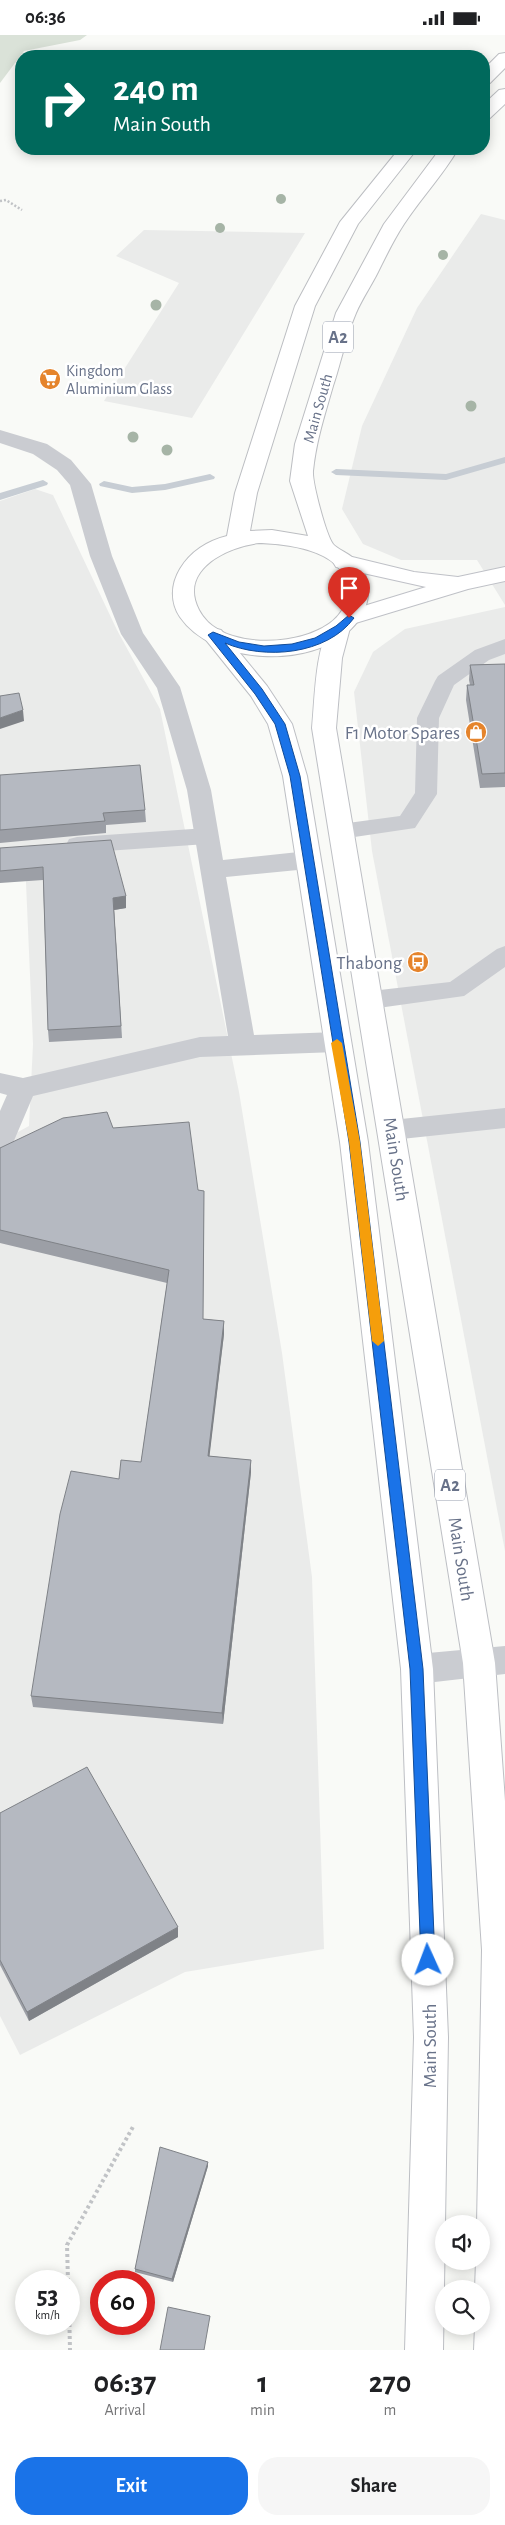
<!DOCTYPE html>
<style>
body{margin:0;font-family:"Alegreya Sans",sans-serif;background:#f6f6f6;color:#202124;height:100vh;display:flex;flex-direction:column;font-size:19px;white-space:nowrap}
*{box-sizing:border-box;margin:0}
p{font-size:16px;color:#757577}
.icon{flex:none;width:28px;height:28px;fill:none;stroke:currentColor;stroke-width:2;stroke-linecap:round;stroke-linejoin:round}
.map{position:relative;height:2315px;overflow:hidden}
.side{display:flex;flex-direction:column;background:#fff;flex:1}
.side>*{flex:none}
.top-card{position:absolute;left:15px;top:15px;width:475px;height:105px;border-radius:20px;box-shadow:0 2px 12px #0003;background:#00695c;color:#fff;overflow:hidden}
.controls{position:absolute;left:435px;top:2180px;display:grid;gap:10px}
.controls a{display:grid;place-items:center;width:55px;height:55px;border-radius:50%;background:#fff;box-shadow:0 2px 12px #0003;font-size:25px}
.speed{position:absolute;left:15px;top:2235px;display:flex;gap:10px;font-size:25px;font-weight:700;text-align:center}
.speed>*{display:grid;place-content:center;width:65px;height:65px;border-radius:50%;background:#fff;box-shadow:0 2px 12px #0003;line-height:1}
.speed small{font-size:12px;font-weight:400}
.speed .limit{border:8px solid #d22;background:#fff;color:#111}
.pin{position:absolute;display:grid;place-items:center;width:42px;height:42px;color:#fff;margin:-51px -21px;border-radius:50% 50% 50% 0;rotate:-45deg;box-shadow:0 0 5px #0007}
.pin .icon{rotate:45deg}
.me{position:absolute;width:55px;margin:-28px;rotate:358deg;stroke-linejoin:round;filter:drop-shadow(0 0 4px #0008)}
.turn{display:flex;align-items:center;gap:18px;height:105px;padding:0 15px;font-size:22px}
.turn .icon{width:65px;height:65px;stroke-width:2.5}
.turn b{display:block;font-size:35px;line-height:42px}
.eta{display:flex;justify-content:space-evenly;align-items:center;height:85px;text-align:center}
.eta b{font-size:30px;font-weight:700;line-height:35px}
.primary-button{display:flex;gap:10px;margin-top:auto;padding:10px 15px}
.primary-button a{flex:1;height:58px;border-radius:20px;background:#1a73e8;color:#fff;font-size:20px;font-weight:700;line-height:58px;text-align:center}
.primary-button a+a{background:#f6f6f6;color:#202124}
.status{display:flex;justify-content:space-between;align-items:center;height:35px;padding:0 25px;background:#fff;direction:ltr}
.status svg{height:14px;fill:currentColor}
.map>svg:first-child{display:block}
</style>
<div class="status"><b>06:36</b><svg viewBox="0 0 49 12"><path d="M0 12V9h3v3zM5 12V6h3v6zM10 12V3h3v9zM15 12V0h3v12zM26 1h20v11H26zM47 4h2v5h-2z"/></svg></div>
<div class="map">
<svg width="505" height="2315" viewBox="0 0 505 2315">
<rect width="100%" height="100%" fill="#f9faf7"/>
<!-- built -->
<g fill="#eaebea">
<polygon points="481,179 505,185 505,570 477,525 401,525 363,509 342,474 362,391 417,273"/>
<polygon points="144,195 305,198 192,383 104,366 179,248 116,221"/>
<polygon points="35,454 53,460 117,595 160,674 239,1057 282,1318 312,1542 324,1914 185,1937 20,2020 0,1981 0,1116 16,1098 29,1091 33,1009 25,825 0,827 0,466"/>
<polygon points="505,572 505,1516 372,816 354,657 373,617 405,594"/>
</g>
<!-- green -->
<polygon fill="#dae2d8" points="0,0 87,0 80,5 24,16 0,48"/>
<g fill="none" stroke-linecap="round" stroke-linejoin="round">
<!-- stream -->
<g fill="#c7cdd4" fill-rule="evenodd">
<polygon points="505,422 505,428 446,445 336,440 331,437 336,434 446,439"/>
<polygon points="210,439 215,442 214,444 165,455 132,458 100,451 99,449 104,446 132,452 165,449"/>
<polygon points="43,445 48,448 47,450 0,465 0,458"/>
</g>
<!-- secondary casing -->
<g stroke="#bfc1c7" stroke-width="2">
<polygon id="secondary" points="344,520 414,537 458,542 505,532 505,546 468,554 349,590 341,588 338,583 341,578 426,552 336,532 333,527 336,522"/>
</g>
<!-- primary casing -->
<g stroke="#bdbfc4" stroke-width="2">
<g id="primary">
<path d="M339 586 347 588 350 593 342 623 336 693 495 1628 505 1766V2315H474L475 2291H481V2254H475L476 2226H481V2189H477L482 1915 463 1628 312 693C315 663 315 614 331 588Z"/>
<polygon points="213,593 221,595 267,651 292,689 307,741 368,1107 433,1634 448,2002 443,2315 405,2315 414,2002 401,1634 340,1107 283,741 268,689 251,661 202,600 205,595"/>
</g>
</g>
<!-- trunk casing -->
<g stroke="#bcbec2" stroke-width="2">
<g id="trunk">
<polygon points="505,18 505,33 490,48 484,49 484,34 499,19"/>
<polygon points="505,54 505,69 490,83 484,84 484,69 499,55"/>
<path d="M399 114H417L358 189 315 271 257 458 250 496 272 495 308 501 290 446 295 409 336 278 384 189 440 114H458C443 140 421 163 404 189 394 204 386 221 378 237 371 251 362 264 356 278 346 301 341 327 333 351 325 379 316 406 313 436 312 447 326 500 333 509 337 514 348 518 353 523 375 543 372 574 351 594 310 634 213 630 180 582 170 567 171 549 180 534 191 516 207 506 227 501L235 458 295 271 340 187ZM259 508C290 509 351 516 347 560 345 578 332 589 316 596 284 611 218 612 199 575 178 534 228 512 259 508Z"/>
</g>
</g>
<!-- path-far1 -->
<polyline stroke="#c1c3c6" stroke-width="2.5" stroke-dasharray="2 2" stroke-linecap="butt" points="0,166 6,165 22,175"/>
<!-- path -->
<g stroke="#c1c3c6" stroke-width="4" stroke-dasharray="3 3" stroke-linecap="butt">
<polyline points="68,2246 67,2210 134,2090"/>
<polyline points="69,2271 70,2315"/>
</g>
<!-- service -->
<g fill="#caccd1" fill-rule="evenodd">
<polygon points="505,604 505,619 489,625 454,650 439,683 437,759 415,793 341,804 333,802 330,796 333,790 400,781 415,758 417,683 435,646 438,641 475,615"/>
<polygon points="207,793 215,795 218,801 215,807 207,809 77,818 69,816 66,810 69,804 77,802"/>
<polygon points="505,911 505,932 464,961 371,974 363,971 359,965 363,959 371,956 450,947 497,914"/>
<polygon points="505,1073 505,1093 392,1105 383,1102 380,1095 383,1088 392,1085"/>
</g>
<!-- minor -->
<g fill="#caccd1" fill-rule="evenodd">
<polygon points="0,395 47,409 71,425 91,449 112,521 143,598 180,652 211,755 223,825 308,816 317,819 320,825 317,831 308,834 226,842 254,1000 337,997 346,1000 350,1007 346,1014 337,1017 200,1022 33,1061 10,1115 0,1118 0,1076 7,1060 0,1058 0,1038 23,1043 200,1002 228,1001 187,755 157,653 121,599 90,521 70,450 57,435 33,419 0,408"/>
<polygon points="505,1611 505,1639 417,1649 406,1644 401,1634 406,1624 417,1619"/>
</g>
<!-- secondary -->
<use href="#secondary" fill="#fff" fill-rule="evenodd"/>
<!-- primary -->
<use href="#primary" fill="#fff" fill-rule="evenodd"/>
<!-- trunk -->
<use href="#trunk" fill="#fff" fill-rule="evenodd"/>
</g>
<!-- trees -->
<g fill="#a6b4a6">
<circle cx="281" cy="164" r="5"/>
<circle cx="220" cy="193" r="5"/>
<circle cx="443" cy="220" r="5"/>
<circle cx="156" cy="270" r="5.5"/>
<circle cx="471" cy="371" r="5.5"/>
<circle cx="133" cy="402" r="5.5"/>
<circle cx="167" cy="415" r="5.5"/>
</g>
<!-- wall -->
<g fill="#9c9fa6">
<polygon points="505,629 505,752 480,753 466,665 467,650 470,650 469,645 470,630"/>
<polygon points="0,740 145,775 146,787 106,790 106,798 0,808"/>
<polygon points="0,813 126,861 126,873 114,875 122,1003 49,1007 48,995 43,845 0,848"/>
<polygon points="113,1093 198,1155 204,1156 203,1284 224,1286 224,1299 209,1421 251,1425 251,1437 223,1689 33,1672 31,1661 119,1444 141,1427 167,1248 0,1208 0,1113"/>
<polygon points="0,1778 178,1902 29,1986 0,1930"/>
<polygon points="208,2127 208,2131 173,2247 135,2237 135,2234"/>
</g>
<!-- shaded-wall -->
<g fill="#7f8287">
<polygon points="23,675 24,686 0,694 0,683"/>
<polygon points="126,861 126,873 114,875 122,1003 113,863"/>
<polygon points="224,1286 224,1299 208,1434 208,1421"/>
<polygon points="251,1425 251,1437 223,1689 222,1678"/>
<polygon points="178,1892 178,1902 29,1986 27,1977"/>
<polygon points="208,2127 208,2131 173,2247 172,2244"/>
</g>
<!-- building -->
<g fill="#b5b9c1" stroke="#7f8287">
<polygon points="505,629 505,738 482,739 467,650 474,650 470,630"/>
<polygon points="19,658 23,675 0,683 0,661"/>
<polygon points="140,730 145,775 103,778 105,786 0,795 0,740"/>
<polygon points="111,805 126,861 113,863 121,991 48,995 43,832 0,836 0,813"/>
<polygon points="107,1077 113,1093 189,1087 198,1155 204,1156 203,1284 224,1286 208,1421 251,1425 222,1678 31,1661 60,1479 71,1436 119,1444 121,1425 141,1427 169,1235 0,1195 0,1113 63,1083"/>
<polygon points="87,1732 178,1892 27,1977 0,1925 0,1778"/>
<polygon points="160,2112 208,2127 172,2244 135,2234"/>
<polygon points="168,2272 210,2281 204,2315 160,2315"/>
</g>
<!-- route -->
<path fill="#1a73e8" stroke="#114b97" d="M349 580 354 583C327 620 264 625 225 608L262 654 285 689 300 741 360 1107 423 1634 435 1925 433 1930 428 1932 423 1930 421 1925 410 1634 349 1107 290 741 275 689 255 659 208 600 213 597 239 607 264 611 292 609 315 603 336 591Z"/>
<!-- slow -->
<polygon fill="#f59e0b" points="337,1004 342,1008 360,1107 384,1306 378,1311 372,1306 349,1107 331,1008"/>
<!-- icons -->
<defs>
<g id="supermarket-disc" transform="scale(1.125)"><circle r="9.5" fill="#e5842c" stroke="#fff"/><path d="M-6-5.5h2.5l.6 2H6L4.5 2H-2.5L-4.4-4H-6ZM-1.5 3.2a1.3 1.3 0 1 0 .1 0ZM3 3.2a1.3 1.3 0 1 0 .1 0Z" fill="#fff"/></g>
<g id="shop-disc" transform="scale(1.125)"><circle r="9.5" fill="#e5842c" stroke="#fff"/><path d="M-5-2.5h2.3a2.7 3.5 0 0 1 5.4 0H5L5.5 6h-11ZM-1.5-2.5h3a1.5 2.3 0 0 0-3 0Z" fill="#fff"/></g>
<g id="bus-disc" transform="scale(1.125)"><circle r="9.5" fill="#e5842c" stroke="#fff"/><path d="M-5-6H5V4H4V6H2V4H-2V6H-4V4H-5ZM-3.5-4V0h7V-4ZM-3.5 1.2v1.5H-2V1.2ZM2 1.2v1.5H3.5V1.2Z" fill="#fff"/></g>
</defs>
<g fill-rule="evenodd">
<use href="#supermarket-disc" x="50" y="344"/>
<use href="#shop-disc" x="476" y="697"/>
<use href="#bus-disc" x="418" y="927"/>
</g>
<g text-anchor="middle" stroke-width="5" stroke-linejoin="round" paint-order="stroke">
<!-- far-poi labels -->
<g font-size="16" fill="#687289" stroke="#fff" text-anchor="start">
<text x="66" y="341">Kingdom<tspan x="66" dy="18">Aluminium Glass</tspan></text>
</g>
<!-- far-street labels -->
<g font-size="16" fill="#687289" stroke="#fff">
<text transform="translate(317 373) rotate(-74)" y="6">Main South</text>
</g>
<!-- shield labels -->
<g fill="#fff" stroke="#959cac" stroke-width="1">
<rect x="323" y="286.5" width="30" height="31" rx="4"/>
<rect x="435" y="1434.5" width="30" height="31" rx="4"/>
</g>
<g font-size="18" font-weight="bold" fill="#687289">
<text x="338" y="308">A2</text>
<text x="450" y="1456">A2</text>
</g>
<!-- poi labels -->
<g font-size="19" fill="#687289" stroke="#fff" text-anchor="end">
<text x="460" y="704">F1 Motor Spares</text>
<text x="402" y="934">Thabong</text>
</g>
<!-- street labels -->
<g font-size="19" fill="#687289" stroke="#fff">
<text transform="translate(397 1124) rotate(81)" y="7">Main South</text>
<text transform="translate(462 1524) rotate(81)" y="7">Main South</text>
<text transform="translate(429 2011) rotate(-90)" y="7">Main South</text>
</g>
</g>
</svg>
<div class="controls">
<a><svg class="icon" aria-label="sound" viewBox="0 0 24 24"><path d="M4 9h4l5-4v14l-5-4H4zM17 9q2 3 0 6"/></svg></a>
<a><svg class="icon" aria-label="search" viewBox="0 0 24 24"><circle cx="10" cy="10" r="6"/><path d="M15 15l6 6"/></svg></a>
</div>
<div class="speed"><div>53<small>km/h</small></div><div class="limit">60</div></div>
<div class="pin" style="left:349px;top:583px;background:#d93025"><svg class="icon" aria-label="arrive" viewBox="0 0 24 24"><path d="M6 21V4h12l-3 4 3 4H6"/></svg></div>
<svg class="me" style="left:428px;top:1925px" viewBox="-20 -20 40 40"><circle r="19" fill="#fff"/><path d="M0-13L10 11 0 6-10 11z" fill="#1a73e8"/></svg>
<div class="top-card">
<div class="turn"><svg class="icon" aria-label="right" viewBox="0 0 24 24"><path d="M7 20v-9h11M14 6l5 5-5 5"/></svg><div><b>240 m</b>Main South</div></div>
</div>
</div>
<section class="side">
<div class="eta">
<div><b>06:37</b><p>Arrival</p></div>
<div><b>1</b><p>min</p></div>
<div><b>270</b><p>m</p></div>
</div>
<div class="primary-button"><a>Exit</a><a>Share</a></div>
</section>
